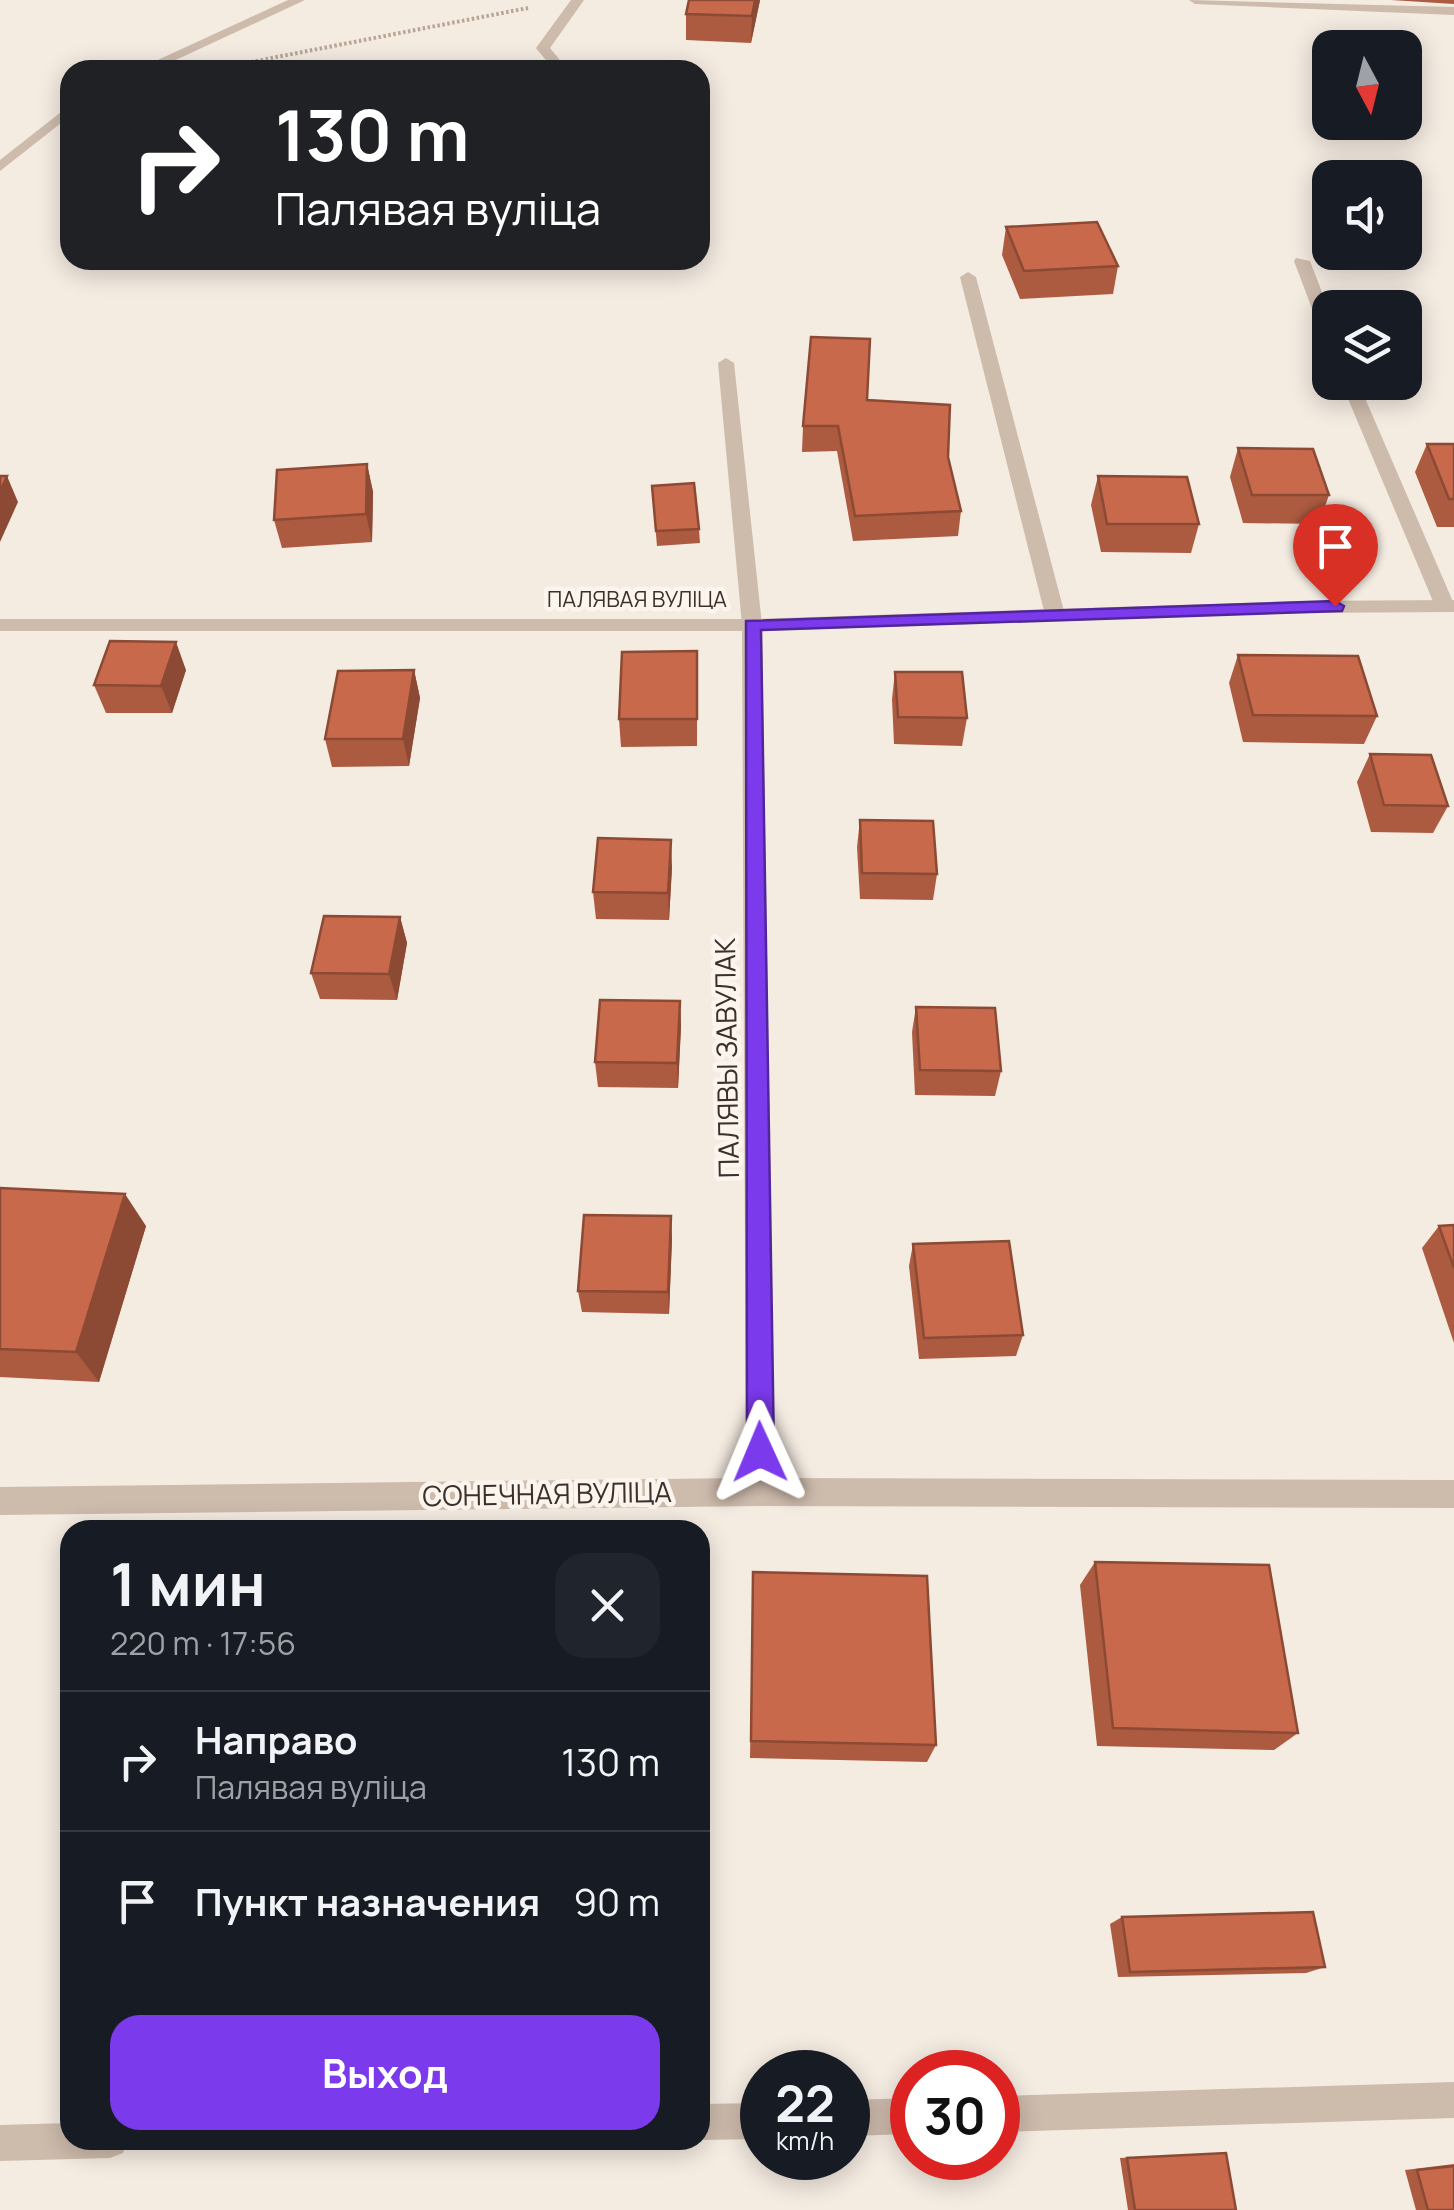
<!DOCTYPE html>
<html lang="ru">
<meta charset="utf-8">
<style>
body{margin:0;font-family:Manrope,sans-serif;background:#20242c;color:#f1f3f6;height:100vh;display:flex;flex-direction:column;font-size:38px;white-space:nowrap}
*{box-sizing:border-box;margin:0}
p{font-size:32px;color:#9ea1a6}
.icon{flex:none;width:55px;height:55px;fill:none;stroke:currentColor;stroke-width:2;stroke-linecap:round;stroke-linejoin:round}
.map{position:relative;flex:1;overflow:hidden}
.details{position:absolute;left:60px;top:1520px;width:650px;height:630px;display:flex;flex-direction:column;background:#171b24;border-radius:30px;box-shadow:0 5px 25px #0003}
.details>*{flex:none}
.banner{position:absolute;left:60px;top:60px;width:650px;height:210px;border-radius:30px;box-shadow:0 5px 25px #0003;background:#202124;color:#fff;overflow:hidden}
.needle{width:65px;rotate:173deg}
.tools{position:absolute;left:1312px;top:30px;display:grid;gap:20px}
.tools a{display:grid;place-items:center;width:110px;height:110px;border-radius:20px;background:#171b24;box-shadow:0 5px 25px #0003;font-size:50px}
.speed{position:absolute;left:740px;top:2050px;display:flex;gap:20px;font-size:50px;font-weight:700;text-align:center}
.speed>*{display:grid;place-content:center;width:130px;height:130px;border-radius:50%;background:#171b24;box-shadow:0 5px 25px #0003;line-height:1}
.speed small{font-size:25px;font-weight:400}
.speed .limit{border:15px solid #d22;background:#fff;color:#111}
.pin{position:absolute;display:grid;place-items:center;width:85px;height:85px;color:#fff;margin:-102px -42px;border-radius:50% 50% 50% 0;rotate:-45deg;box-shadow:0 0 10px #0007}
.pin .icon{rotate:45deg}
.me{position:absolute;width:110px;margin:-55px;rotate:359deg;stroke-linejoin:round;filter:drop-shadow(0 0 8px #0008)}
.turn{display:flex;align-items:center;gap:35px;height:210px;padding:0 50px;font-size:45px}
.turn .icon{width:130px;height:130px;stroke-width:2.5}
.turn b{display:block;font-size:70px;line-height:85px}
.round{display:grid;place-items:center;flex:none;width:105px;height:105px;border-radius:30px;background:#20242c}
.overview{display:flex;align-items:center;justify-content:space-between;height:170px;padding:0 50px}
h1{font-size:60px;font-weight:700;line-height:75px}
.action{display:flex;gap:20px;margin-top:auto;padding:20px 50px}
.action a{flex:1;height:115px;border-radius:30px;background:#7c3aed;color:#fff;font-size:40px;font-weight:700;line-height:115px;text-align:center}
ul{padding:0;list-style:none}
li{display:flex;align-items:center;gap:30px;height:140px;padding:0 50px;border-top:2px solid #363941}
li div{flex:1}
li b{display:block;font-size:38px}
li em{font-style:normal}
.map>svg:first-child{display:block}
</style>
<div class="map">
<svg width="1454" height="2210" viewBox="0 0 1454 2210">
<rect width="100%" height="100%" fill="#f4ebe1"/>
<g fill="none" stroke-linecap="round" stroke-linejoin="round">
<!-- path -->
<polyline stroke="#b9a596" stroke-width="4" stroke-dasharray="2.5 2.5" stroke-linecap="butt" points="246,63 528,8"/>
<!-- lane -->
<g fill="#cdbbac" fill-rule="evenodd">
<polygon points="1296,258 1310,261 1330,313 1330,340 1322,335 1294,261"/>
<polygon points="968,272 976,277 1065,615 1055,621 1045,615 960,277"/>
<polygon points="726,358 734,363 762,625 752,631 742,625 718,363"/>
<polygon points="1341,382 1358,382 1454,604 1452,610 1445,612 1435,606"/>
<polygon points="1454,2082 1454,2118 998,2132 998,2096"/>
<polygon points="912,2098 912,2134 848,2136 848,2100"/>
<polygon points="762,2103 762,2139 700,2140 700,2104"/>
<polygon points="70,2123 70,2140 128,2140 123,2153 110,2158 0,2161 0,2125"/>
</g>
<!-- street -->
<g fill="#cdbbac" fill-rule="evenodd">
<polygon points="288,0 305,0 154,70 136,70"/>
<polygon points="571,0 584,0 550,48 568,70 554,70 536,48"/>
<polygon points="1189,0 1454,7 1454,15 1195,4"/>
<polygon points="70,105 70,116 0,171 0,160"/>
<polygon points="1454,600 1454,612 1299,613 762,631 775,1478 1454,1480 1454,1508 761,1506 0,1515 0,1487 746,1478 742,631 0,631 0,619 752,619 1299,601"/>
</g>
</g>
<!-- wall -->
<g fill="#ac5a40">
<polygon points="760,0 751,43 686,40 686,14"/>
<polygon points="1391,0 1454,0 1454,4"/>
<polygon points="1006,227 1118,266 1113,294 1020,299 1002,255"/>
<polygon points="867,400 948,457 961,511 958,536 853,541 837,451 802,452 803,426"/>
<polygon points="1427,444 1454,444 1454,527 1437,527 1415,472"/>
<polygon points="1238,448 1329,495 1319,524 1243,523 1230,477"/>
<polygon points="367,464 373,492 372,542 282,548 274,520"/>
<polygon points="1098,476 1199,524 1191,553 1101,552 1091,505"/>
<polygon points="653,500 699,529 700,543 657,546"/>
<polygon points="697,651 697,746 621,747 619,719"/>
<polygon points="1238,655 1377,716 1364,744 1243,742 1229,683"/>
<polygon points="186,670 172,713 106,713 94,685"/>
<polygon points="414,670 420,698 409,766 332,767 325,739"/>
<polygon points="895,672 967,718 962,746 894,744 892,699"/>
<polygon points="1370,754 1448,806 1433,833 1371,832 1357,782"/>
<polygon points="860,820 937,874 933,900 860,899 857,847"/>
<polygon points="672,867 669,920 596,919 593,892"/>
<polygon points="400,917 407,943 397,1000 320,999 311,973"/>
<polygon points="680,1001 681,1026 678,1088 598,1087 595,1062"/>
<polygon points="916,1007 1001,1071 995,1096 915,1095 912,1032"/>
<polygon points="0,1188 146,1226 99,1382 0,1377"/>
<polygon points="1454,1225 1454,1343 1422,1248 1439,1226"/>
<polygon points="672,1239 669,1314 582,1312 578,1291"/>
<polygon points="913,1244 1023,1335 1016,1356 919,1359 909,1266"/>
<polygon points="1095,1562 1298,1733 1274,1750 1097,1746 1080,1585"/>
<polygon points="753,1572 936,1745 927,1762 750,1758"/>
<polygon points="1122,1917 1325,1967 1306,1973 1118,1977 1110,1924"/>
<polygon points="1226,2153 1236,2210 1128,2210 1120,2158"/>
<polygon points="1454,2164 1454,2210 1416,2210 1405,2170"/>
</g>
<!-- shaded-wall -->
<g fill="#8c4a34">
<polygon points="755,0 760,0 751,43 752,16"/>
<polygon points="367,464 373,492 372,542 366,514"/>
<polygon points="7,476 18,502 0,542 0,492"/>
<polygon points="176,642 186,670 172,713 161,686"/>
<polygon points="414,670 420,698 409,766 403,739"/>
<polygon points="671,840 672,867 669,920 668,893"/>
<polygon points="400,917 407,943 397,1000 389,974"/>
<polygon points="680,1001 681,1026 678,1088 677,1063"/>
<polygon points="125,1194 146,1226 99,1382 76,1352"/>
<polygon points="671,1216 672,1239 669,1314 668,1292"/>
</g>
<!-- building -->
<g fill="#c8694b" stroke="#8c4a34" stroke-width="2.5">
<polygon points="689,0 755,0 752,16 686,14"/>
<polygon points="1097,222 1118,266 1024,271 1006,227"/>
<polygon points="811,337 870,339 867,400 950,405 948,457 961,511 855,516 838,426 803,426"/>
<polygon points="1427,444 1454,444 1454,499 1449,499"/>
<polygon points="1238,448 1313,449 1329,495 1252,495"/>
<polygon points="367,464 366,514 274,520 277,470"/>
<polygon points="0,476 7,476 0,492"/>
<polygon points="1098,476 1187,477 1199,524 1107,524"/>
<polygon points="694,483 699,529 656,531 652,486"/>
<polygon points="110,641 176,642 161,686 94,685"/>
<polygon points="697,651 697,719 619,719 622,652"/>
<polygon points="1238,655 1358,656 1377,716 1253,715"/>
<polygon points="414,670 403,739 325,739 338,671"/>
<polygon points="895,672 962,672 967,718 898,717"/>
<polygon points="1370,754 1431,755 1448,806 1384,805"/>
<polygon points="860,820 933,821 937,874 862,873"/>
<polygon points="598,838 671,840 668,893 593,892"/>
<polygon points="324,916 400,917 389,974 311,973"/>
<polygon points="600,1000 680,1001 677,1063 595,1062"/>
<polygon points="916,1007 995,1008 1001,1071 920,1070"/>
<polygon points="0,1188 125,1194 76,1352 0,1349"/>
<polygon points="584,1215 671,1216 668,1292 578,1291"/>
<polygon points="1454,1225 1454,1268 1439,1226"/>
<polygon points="1009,1241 1023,1335 924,1338 913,1244"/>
<polygon points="1095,1562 1269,1565 1298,1733 1113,1728"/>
<polygon points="753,1572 927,1576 936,1745 751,1741"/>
<polygon points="1313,1912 1325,1967 1130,1972 1122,1917"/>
<polygon points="1226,2153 1236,2210 1135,2210 1127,2158"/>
<polygon points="1454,2166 1454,2210 1428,2210 1417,2170"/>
</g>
<!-- route -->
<polygon fill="#7c3aed" stroke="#51269a" stroke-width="2.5" points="1335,601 1344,606 1342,611 761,630 774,1452 770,1461 760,1465 751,1461 747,1452 746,621"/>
<g text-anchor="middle" stroke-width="9" stroke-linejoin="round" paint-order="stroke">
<!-- far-street labels -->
<g font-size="22" fill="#3b302b" stroke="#fbf5ee">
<text x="637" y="607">ПАЛЯВАЯ ВУЛІЦА</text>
</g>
<!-- street labels -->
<g font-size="28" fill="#3b302b" stroke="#fbf5ee">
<text transform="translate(727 1058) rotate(-91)" y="10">ПАЛЯВЫ ЗАВУЛАК</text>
<text transform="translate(547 1494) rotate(-1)" y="10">СОНЕЧНАЯ ВУЛІЦА</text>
</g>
</g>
</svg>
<div class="tools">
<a><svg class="needle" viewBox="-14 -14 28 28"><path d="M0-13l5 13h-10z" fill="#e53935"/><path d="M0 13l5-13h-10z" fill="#9ea1a6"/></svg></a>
<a><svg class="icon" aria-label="sound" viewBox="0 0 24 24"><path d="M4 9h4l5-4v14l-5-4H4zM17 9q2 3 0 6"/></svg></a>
<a><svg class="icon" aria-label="layers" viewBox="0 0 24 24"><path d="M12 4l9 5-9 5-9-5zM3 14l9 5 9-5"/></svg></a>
</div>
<div class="speed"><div>22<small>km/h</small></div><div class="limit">30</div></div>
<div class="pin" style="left:1335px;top:606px;background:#d93025"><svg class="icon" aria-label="arrive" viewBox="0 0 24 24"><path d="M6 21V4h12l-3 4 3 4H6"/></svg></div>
<svg class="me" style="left:760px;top:1452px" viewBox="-20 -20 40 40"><path d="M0-17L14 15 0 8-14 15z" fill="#7c3aed" stroke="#fff" stroke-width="4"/></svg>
<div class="banner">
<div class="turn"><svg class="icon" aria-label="right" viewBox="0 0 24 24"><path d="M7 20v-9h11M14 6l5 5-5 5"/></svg><div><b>130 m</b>Палявая вуліца</div></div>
</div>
<section class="details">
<div class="overview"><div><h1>1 мин</h1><p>220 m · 17:56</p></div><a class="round"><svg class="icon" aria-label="close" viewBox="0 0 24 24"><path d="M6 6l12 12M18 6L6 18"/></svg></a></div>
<ul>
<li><svg class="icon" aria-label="right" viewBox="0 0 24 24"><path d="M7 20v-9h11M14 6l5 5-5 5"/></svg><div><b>Направо</b><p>Палявая вуліца</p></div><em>130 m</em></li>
<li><svg class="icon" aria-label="arrive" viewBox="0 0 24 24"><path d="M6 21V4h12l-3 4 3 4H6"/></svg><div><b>Пункт назначения</b></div><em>90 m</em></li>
</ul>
<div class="action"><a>Выход</a></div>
</section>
</div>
